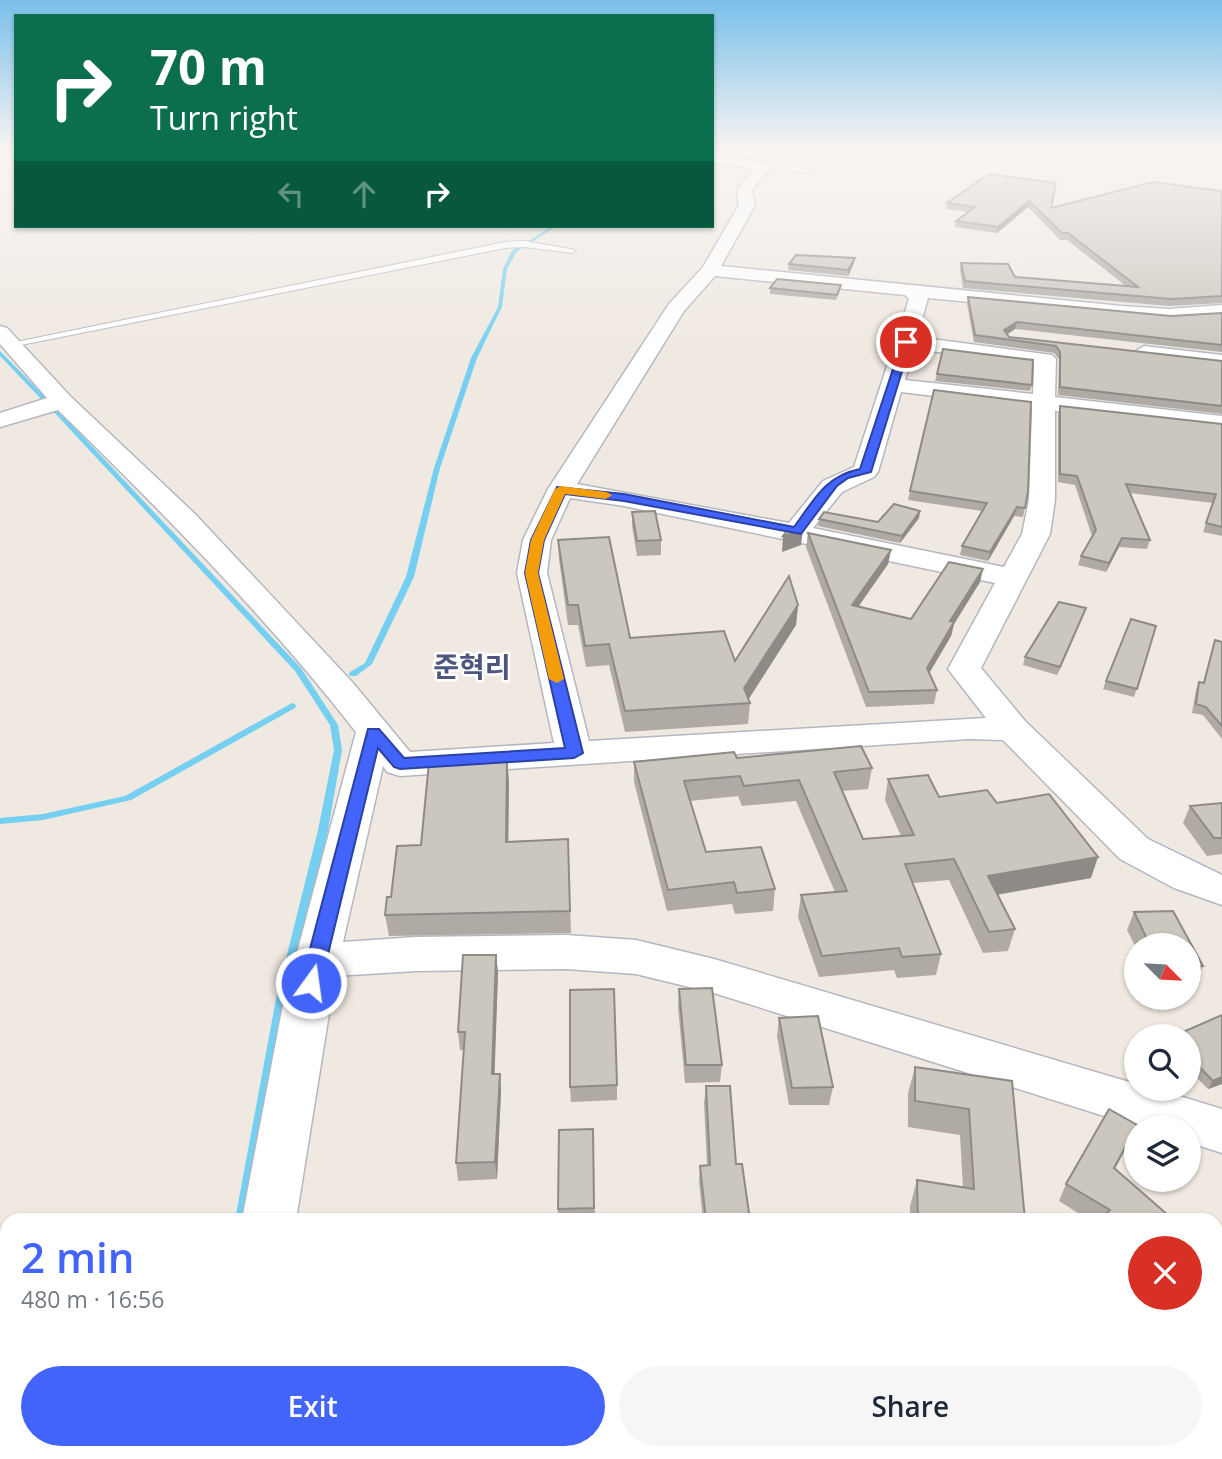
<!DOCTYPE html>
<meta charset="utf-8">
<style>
body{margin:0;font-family:"Open Sans","Noto Sans KR",sans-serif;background:#f6f6f7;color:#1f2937;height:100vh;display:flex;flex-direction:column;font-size:26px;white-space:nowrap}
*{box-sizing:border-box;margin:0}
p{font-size:23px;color:#747a83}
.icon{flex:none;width:38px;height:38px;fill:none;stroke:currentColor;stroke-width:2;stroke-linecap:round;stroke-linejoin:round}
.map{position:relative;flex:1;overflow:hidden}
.side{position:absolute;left:0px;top:1213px;width:1223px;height:247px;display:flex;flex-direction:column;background:#fff;border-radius:21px 21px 0 0;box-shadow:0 2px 5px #0004}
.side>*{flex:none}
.banner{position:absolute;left:14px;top:14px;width:700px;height:214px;border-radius:0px;box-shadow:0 2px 5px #0004;background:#0b6e4f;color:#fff;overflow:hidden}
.needle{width:46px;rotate:114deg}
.fabs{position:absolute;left:1124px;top:933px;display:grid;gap:14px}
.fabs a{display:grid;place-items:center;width:77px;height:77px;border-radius:50%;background:#fff;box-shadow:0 2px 5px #0004;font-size:35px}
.pin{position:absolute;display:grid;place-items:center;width:60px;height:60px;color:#fff;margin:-30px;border:4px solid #fff;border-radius:50%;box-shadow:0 2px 7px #0007}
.me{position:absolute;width:77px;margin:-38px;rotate:14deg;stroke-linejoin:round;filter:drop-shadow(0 0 5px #0008)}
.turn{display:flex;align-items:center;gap:24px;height:147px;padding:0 21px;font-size:32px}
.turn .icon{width:91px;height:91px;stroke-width:2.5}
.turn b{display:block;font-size:49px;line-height:60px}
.lanes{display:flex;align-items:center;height:66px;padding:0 21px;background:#0003;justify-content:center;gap:35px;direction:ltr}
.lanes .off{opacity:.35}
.round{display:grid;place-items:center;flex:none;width:74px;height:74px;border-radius:37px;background:#f6f6f7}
.headline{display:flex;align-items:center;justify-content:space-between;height:119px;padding:0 21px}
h1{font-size:42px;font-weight:600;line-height:52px;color:#4264fb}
.primary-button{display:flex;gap:14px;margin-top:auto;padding:14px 21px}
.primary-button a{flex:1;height:80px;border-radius:42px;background:#4264fb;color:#fff;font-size:28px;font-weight:600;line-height:80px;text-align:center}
.primary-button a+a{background:#f6f6f7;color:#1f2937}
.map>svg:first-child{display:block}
</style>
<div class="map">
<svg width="1222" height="1459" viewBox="0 0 1222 1459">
<rect width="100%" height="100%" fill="#efe9e1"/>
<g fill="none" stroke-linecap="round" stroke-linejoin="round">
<!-- stream -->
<g fill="#75cff0" fill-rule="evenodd">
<polygon points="800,150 811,150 735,161 733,160"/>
<polygon points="1155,150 1222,154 1222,156 1156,151"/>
<polygon points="552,226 556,226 529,244 527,244 527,242"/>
<polygon points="522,244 525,245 516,253 507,269 502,307 477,358 440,468 414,577 372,664 356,676 350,676 349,674 350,672 365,663 406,577 434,468 471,358 498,307 503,269 512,251"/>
<polygon points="0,351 48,400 48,402 44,402 0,356"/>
<polygon points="51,407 55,407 301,668 338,725 342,750 328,830 288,999 249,1220 235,1220 276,999 318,830 334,750 330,725 295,671 51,409"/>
<polygon points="292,703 295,704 296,706 295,708 131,800 43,820 0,824 0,818 43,814 125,796"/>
<polygon points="183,1452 199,1452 198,1459 182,1459"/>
</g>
<!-- service casing -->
<g stroke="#b4b7c1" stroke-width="2">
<g id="service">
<polygon points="762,163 808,169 812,171 808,173 760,166"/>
<polygon points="524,241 576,250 572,253 524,247 505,248 11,347 6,344 505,242"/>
</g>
</g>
<!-- minor casing -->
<g stroke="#b4b7c1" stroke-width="3">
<g id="minor">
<path d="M712 154 764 163 771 167 752 190 755 205 721 266 1122 306 1169 309 1222 305V317L1169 321 928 298 917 337 1052 355 1056 359 1055 397 1222 416V430L1055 411V500L1050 534 981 668 1025 721 1148 839 1222 875V905L1174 888 1120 859 1003 740 969 739 400 776 387 772 383 766 343 942 416 937 566 935 636 940 714 959 1136 1084V1088H1153L1222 1109V1153L1188 1142V1127H1139L714 993 636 974 566 969 416 971 335 976 296 1220H242L283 1005 356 732C266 616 162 512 58 410L0 427V413L47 398 0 344V326L7 328 70 396 195 514 353 683 410 752 554 743 517 573 523 540 548 489 669 304 703 267 739 205 737 190 754 169 712 162ZM715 276 905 295 909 299 854 467 823 481 789 523 577 484 684 311ZM914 349 1034 364 1033 394 905 380ZM901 392 1032 408 1029 500 1022 534 1004 567 813 528 842 492 874 477 878 472ZM570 498 624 506 995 583 948 669 986 718 589 741 547 573 551 540Z"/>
<polygon points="1144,346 1222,355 1222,367 1137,356 1134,352"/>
<polygon points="201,1452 263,1452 262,1459 200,1459"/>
</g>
</g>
<!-- service -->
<use href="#service" fill="#fff" fill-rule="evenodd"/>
<!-- minor -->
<use href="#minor" fill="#fff" fill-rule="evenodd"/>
</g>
<!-- wall -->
<g fill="#afaba4">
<polygon points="989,174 1051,208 1222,191 1222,303 1169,306 963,288 960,270 961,263 1015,277 1126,286 1067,240 1060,240 1028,207 997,233 955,227 956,221 968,212 946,209 947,203"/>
<polygon points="854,263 848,276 788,270 789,264"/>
<polygon points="770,288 840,291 836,300 770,294"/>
<polygon points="968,297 1171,316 1222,313 1222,352 1015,329 1007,335 1009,337 1222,361 1222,414 1058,395 1059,359 1054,353 974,342 967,304"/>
<polygon points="937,374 1032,385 1030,391 935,381"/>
<polygon points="1060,406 1222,424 1222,536 1203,532 1213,503 1130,493 1150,540 1147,549 1119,547 1106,572 1078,565 1081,556 1092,536 1075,485 1058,482 1058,414"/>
<polygon points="910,491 1028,491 1023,517 1014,516 988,561 960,555 962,546 982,511 908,500"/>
<polygon points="920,511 919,518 900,543 818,526 819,519 878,522"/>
<polygon points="632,512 661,540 661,555 637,556 632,526"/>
<polygon points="808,533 891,550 888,564 859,606 911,619 983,569 980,582 954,624 951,636 929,673 937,690 934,704 866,707 806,547"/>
<polygon points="558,540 630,638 735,661 798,605 796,625 748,700 750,703 748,724 625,732 609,665 586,667 578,625 568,625 559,559"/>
<polygon points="1086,608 1083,616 1057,675 1023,665 1025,657"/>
<polygon points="1156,626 1134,697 1103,689 1106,681"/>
<polygon points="1215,640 1222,642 1222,739 1203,715 1192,713 1196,690 1199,682 1203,683"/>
<polygon points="737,758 872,768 868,789 842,791 863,839 901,836 885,800 888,779 939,797 997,803 1091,878 997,895 1015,929 1008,951 983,953 949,880 913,883 941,954 936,975 897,978 894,970 819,977 798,917 801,895 835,892 796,801 742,806 738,796 690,801 706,852 775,889 773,911 735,914 732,904 667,911 634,782 634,762"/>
<polygon points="509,780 508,841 568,839 571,933 389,936 385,915 421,845"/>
<polygon points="1222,803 1222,854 1207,856 1183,823 1190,806"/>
<polygon points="1173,911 1203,966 1195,984 1188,984 1188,945 1136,945 1136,948 1127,930 1134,912"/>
<polygon points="496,955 498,973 494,1074 500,1074 501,1091 497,1179 458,1181 456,1163 464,1050 460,1050 458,1032"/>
<polygon points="679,989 722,1065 720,1082 685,1083 678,1007"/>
<polygon points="1222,1015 1222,1084 1208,1089 1188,1069 1188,1036"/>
<polygon points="779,1018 833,1087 829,1105 789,1105 777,1036"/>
<polygon points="915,1067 1012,1081 1025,1220 910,1220 910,1206 917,1180 963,1187 960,1135 908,1127 908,1093"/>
<polygon points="617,1085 617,1100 571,1102 570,1087"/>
<polygon points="706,1086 736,1164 750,1220 703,1220 699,1182 700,1166 707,1165 704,1103"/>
<polygon points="1137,1125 1115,1168 1166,1220 1089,1220 1059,1201 1066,1184"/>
<polygon points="593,1129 595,1220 558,1220 558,1209"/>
<polygon points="620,1452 669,1452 671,1459 621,1459"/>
<polygon points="747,1452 801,1452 802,1459 748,1459"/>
<polygon points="857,1452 943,1452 940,1459 866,1459"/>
</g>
<!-- shaded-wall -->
<g fill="#8e8b86">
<polygon points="1029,201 1028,207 997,233 998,227"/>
<polygon points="855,258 854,263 848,276 848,270"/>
<polygon points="1017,322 1015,329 1002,337 1004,330"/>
<polygon points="1017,507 1014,516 988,561 990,552"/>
<polygon points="920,511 919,518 900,543 902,536"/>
<polygon points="803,530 801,545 782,552 783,536"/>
<polygon points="1122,538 1119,547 1106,572 1109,563"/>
<polygon points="891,550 888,564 850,618 852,605"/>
<polygon points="983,569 980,582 954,624 951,636 924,682 927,668 950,621"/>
<polygon points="798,605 796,625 746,703 744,688"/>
<polygon points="1086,608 1083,616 1057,675 1060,667"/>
<polygon points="507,759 509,780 508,863 506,842"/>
<polygon points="1098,857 1091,878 982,897 988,876"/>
<polygon points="496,955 498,973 494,1092 492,1074"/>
<polygon points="500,1074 501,1091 497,1179 495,1162"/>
<polygon points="1222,1077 1222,1084 1208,1089 1213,1081"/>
<polygon points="1136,1127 1129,1143 1106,1185 1114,1168"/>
<polygon points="350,1452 361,1452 360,1459 348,1459"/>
</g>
<!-- building -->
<g fill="#cbc7bf" stroke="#8e8b86" stroke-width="2">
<polygon points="989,174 1056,183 1051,208 1153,182 1222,191 1222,296 1171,299 965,281 961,263 1008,264 1015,277 1138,287 1068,233 1062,233 1029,201 998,227 956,221 975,207 947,203"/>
<polygon points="796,255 855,258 848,270 789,264"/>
<polygon points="777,279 841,285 837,295 770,288"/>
<polygon points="968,297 1171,316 1222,313 1222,345 1017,322 1004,330 1009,337 1222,361 1222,406 1060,387 1060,352 1056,346 975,335"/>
<polygon points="943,349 1033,360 1032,385 937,374"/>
<polygon points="934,390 1031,402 1028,491 1025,508 1017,507 990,552 962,546 987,503 910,491"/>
<polygon points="1060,406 1222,424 1222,527 1206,523 1216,494 1126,484 1150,540 1122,538 1109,563 1081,556 1096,530 1077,476 1060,474"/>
<polygon points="894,504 920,511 902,536 819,519 824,512 878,522"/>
<polygon points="655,511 661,540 637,541 632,512"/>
<polygon points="789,528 803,530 783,536"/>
<polygon points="808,533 891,550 852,605 911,619 949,562 983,569 950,621 954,622 927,668 937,690 869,692"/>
<polygon points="609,537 630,638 724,631 735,661 789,576 798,605 744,688 750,703 625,711 609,644 585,646 578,605 568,605 558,540"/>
<polygon points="1059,602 1086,608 1060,667 1025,657"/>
<polygon points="1131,619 1156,626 1137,689 1106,681"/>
<polygon points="1215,640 1222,642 1222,726 1206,707 1196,704 1199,682 1204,683"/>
<polygon points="861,746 872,768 834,772 863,839 914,835 888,779 928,775 939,797 987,790 997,803 1049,794 1098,857 988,876 1015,929 989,932 954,859 905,864 941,954 902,957 899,948 822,956 801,895 847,891 799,780 744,786 740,776 684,781 706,852 761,847 775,889 737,893 734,882 668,890 634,762 734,752 737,758"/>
<polygon points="507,759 506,842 568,839 570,911 385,915 387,897 391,897 397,846 421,845 429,762"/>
<polygon points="1222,803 1222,838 1214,838 1190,806"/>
<polygon points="1173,911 1203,966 1188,966 1188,945 1150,945 1134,912"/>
<polygon points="463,955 496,955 492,1074 500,1074 495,1162 456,1163 465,1032 458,1032"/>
<polygon points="712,988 722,1065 686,1065 679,989"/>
<polygon points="614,989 617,1085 570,1087 570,990"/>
<polygon points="1222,1015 1222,1077 1213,1081 1188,1055 1188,1036 1174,1036"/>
<polygon points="818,1016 833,1087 792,1088 779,1018"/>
<polygon points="915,1067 1012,1081 1025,1220 918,1220 917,1180 974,1189 969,1109 915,1101"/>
<polygon points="706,1086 730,1086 736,1164 742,1164 750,1220 706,1220 700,1166 710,1165"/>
<polygon points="1109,1109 1137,1125 1114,1168 1168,1215 1163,1220 1098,1220 1110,1210 1066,1184"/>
<polygon points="593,1129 594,1208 558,1209 559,1130"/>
<polygon points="289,1452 350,1452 348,1459 288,1459"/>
<polygon points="492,1452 536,1452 537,1459 493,1459"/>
<polygon points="623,1452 669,1452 671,1459 624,1459"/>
<polygon points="752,1452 801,1452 802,1459 753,1459"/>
<polygon points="897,1452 942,1452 939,1459 906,1459"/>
</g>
<!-- sky -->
<linearGradient id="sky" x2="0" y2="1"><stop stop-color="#7abfeb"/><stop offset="0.42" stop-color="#f8f5f2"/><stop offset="1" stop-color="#f8f5f2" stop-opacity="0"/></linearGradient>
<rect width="1222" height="355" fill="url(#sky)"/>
<!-- route -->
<path fill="#4264fb" stroke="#2b41a3" stroke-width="2" d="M906 340 911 342 871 472 848 478 837 486 801 534 624 501 565 494 544 540 538 573 583 753 574 758 400 769 394 767 378 748 321 983 318 989H304L301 983 368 729H379L404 758 565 748 525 573 531 540 557 487 624 494 794 527C814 500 825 476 860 469L902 342Z"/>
<!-- slow -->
<polygon fill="#f59e0b" points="561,486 606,492 612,495 606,499 565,494 544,540 538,573 564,679 557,683 549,679 525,573 531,540 555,489"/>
<g text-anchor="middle" stroke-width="5" stroke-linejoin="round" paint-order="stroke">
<!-- quarter labels -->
<g font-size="28" font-weight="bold" fill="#4d5680" stroke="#fff">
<text x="472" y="677">준혁리</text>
</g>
</g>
</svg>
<div class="fabs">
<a><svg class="needle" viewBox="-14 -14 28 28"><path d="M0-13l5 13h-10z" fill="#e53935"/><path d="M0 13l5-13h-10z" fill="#747a83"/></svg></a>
<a><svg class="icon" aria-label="search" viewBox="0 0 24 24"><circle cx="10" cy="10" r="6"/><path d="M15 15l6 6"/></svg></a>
<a><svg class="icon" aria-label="layers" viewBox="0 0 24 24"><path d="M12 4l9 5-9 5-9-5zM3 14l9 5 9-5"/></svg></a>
</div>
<div class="pin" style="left:906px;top:342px;background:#d93025"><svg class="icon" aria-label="arrive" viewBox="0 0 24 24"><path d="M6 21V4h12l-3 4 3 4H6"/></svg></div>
<svg class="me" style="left:311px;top:983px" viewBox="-20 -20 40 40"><circle r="17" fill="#4264fb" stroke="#fff" stroke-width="3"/><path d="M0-11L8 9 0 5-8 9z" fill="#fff"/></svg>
<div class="banner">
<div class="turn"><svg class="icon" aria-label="right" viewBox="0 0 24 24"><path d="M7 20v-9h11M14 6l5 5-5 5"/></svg><div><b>70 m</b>Turn right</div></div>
<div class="lanes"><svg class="icon off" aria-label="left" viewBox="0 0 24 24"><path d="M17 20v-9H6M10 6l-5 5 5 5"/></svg><svg class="icon off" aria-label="ahead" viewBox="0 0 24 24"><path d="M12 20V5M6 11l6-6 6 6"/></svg><svg class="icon" aria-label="right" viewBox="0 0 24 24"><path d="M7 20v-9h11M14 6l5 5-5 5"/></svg></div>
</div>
<section class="side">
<div class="headline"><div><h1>2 min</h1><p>480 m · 16:56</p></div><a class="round" style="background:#d93025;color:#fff"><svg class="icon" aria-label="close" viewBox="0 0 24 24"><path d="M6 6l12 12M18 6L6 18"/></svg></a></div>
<div class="primary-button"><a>Exit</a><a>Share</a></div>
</section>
</div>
